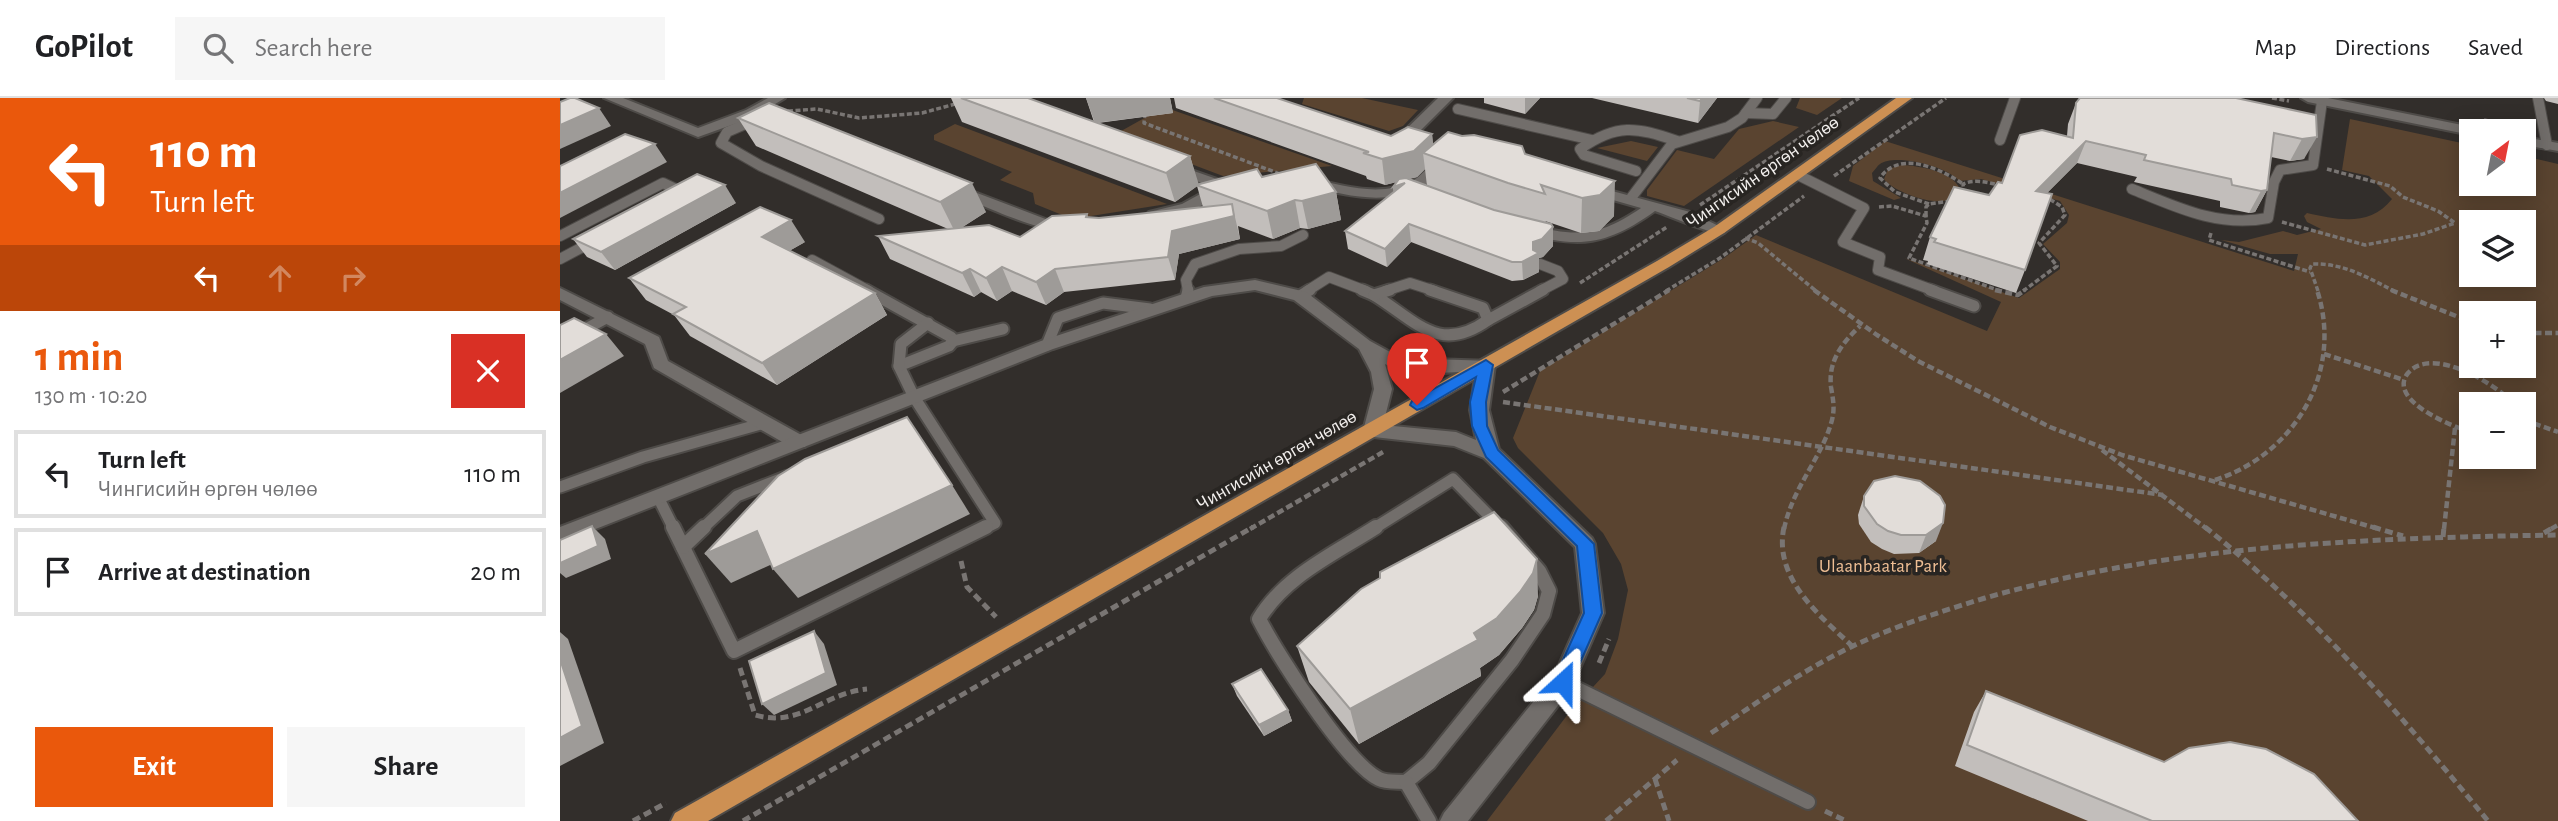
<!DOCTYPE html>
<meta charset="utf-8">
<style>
body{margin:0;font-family:"Alegreya Sans",sans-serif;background:#f6f6f6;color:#202124;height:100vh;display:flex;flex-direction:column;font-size:26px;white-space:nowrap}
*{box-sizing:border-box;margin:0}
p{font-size:23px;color:#757577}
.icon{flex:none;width:38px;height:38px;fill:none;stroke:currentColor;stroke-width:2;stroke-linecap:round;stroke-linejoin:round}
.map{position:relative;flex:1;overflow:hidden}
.panel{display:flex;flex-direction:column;background:#fff;width:560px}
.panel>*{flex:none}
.top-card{background:#ea580c;color:#fff;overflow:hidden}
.needle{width:46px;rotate:32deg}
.fabs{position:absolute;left:1899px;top:21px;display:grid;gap:14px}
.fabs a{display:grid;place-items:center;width:77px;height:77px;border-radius:0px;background:#fff;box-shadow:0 4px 18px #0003;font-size:35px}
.pin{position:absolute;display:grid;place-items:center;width:60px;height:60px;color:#fff;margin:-72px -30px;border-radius:50% 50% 50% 0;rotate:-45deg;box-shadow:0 0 7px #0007}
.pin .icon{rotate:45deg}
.me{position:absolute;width:77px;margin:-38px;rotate:24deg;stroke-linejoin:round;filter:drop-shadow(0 0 5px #0008)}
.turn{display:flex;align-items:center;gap:24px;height:147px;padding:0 35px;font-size:32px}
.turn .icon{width:91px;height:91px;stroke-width:2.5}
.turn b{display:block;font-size:49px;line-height:60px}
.lanes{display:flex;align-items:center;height:66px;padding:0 35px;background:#0003;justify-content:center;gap:35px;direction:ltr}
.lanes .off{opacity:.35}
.round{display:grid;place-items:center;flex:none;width:74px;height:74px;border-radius:0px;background:#f6f6f6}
.head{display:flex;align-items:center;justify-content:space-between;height:119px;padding:0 35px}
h1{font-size:42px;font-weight:700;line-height:52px;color:#ea580c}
.action{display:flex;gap:14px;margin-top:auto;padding:14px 35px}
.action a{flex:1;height:80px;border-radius:0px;background:#ea580c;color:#fff;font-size:28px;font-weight:700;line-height:80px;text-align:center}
.action a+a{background:#f6f6f6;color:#202124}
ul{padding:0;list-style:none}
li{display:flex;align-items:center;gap:21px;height:88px;margin:0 14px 10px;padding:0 21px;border:4px solid #e0e0e0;border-radius:0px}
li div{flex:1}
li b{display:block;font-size:26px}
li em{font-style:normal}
header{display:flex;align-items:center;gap:42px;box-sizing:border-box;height:98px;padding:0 35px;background:#fff;border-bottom:2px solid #e0e0e0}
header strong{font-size:33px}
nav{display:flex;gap:38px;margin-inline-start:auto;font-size:24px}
.search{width:490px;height:63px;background:#f6f6f6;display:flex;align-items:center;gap:18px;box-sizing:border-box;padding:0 24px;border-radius:0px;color:#757577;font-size:26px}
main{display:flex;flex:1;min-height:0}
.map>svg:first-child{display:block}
</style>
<header>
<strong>GoPilot</strong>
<div class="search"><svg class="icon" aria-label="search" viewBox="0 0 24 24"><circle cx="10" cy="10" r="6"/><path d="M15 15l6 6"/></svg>Search here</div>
<nav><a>Map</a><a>Directions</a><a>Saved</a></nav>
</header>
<main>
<section class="panel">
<div class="top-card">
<div class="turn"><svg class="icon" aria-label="left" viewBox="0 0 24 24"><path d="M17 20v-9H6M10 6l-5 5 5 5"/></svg><div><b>110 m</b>Turn left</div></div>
<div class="lanes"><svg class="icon" aria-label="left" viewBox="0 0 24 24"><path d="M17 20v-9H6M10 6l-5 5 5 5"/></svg><svg class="icon off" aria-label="ahead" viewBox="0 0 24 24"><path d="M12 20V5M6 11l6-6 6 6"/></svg><svg class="icon off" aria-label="right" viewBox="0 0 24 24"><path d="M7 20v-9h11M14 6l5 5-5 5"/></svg></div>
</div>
<div class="head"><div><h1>1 min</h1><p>130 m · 10:20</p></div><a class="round" style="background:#d93025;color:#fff"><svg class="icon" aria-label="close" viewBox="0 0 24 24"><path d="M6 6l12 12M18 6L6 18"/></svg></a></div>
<ul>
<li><svg class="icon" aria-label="left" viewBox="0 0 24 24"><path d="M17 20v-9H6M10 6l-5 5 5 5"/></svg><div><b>Turn left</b><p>Чингисийн өргөн чөлөө</p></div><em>110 m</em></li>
<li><svg class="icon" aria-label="arrive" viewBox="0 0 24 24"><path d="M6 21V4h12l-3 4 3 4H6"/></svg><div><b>Arrive at destination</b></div><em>20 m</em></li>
</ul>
<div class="action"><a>Exit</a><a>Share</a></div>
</section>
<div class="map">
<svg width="1998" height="723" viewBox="0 0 1998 723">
<rect width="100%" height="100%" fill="#322e2b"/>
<!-- green -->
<g fill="#5a4430" fill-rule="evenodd">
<polygon points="744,0 802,0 858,12 843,28 829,33 742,6"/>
<polygon points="1240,0 1282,0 1257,17 1236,10"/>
<polygon points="604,9 772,68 663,78 554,37"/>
<path d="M1790 21 1911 47V86H1964V58L1998 66V723H927L1008 616 1045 576 1058 541 1068 492 1061 466 1043 435 958 350 953 340 980 273 1164 160 1196 137 1427 233 1441 204 1344 160 1459 200 1500 171V164L1483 146 1507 125 1509 117 1500 103 1421 81 1399 83C1389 69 1335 55 1320 66 1317 68 1315 72 1312 75L1313 83 1341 100 1334 102 1289 83 1293 68 1325 43 1734 173 1738 156H1710L1661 142 1679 144 1723 133 1737 137 1761 131 1747 124 1744 118 1747 115C1778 122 1810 129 1832 101L1809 78 1782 72ZM1911 124H1964V177H1911ZM1911 215H1964V268H1911ZM1911 306H1964V359H1911Z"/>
<polygon points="1213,23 1239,29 1124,108 1087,98 1087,92 1117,52 1154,61 1179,31"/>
<polygon points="395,26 607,106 512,121 475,106 473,95 440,82 452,74 374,42 374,37"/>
<polygon points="1071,43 1098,49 1087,63 1037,50"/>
<path d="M1342 67C1360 68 1392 73 1400 91 1396 95 1392 100 1387 102 1373 108 1332 93 1324 81L1328 71Z"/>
</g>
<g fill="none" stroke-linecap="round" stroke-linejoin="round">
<!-- service-far2 casing -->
<g stroke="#4e4b48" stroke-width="12">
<g id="service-far2">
<polyline points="1978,0 1987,47"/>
<polyline points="898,11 1032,42"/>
<polyline points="1186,15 1213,16 1226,0"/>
<polyline points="197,21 167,34 161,45 201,68 319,121"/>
<polyline points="1440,42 1455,0"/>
<path d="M1076 73 1024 57 1020 51C1057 25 1076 29 1117 43"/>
<polyline points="1238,77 1304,110 1283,144 1320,159 1318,172 1375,193"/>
<path d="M1572 91C1616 109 1659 130 1708 120L1714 84 1720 72 1753 67 1762 3"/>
<polyline points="1071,100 1112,46 1168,29 1182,20 1197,0"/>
<polyline points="0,138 103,85 124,95"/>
<polyline points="0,161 34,143"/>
<polyline points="252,162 309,193"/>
<polyline points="980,166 998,173 1003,181 980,193"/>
<polyline points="628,193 626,182 635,166 679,151 721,148 743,137"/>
<polyline points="747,193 769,179 806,193"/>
<polyline points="825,193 850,185 875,193"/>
</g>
</g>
<!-- service-far1 casing -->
<g stroke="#4e4b48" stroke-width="15">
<g id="service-far1">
<polyline points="306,192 391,239 393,243 389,248 339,268 354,299 435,425 423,431"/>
<polyline points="802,192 814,197"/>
<polyline points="1370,192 1414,208"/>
<path d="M814 197C856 223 879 257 928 222L923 210 870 192"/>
<polyline points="814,197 830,192"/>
<polyline points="740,198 750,192"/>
<polyline points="626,200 628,192"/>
<polyline points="928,222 983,192"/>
<polyline points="393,243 443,231"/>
<polyline points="0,245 48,219"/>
<polyline points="487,247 498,220 543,205 590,211"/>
<polyline points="339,268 341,246 368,225"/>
<polyline points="0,389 83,359 204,325"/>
<polyline points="98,399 114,431"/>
<polyline points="142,431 177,398 228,378"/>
<polyline points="813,431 893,381 942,431"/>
</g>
</g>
<!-- service casing -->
<g stroke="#4e4b48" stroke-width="18">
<g id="service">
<polyline points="113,429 174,553 426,429"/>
<path d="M816 429C774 456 725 478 699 521 717 556 786 665 819 681 827 685 838 683 846 684L869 665 952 562 983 516 989 493 979 473 941 429"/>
<polyline points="123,449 144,429"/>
<polyline points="1003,584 1248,704"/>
<polyline points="846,684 869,723"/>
</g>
</g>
<!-- minor casing -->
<g stroke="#4e4b48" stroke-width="4">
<g id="minor">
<polygon points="44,0 63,0 138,30 186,12 208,0 225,0 202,14 202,20 191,20 138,39"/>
<polygon points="878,0 893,0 846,47 836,47 836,41"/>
<path d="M884 59 891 63C851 113 801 102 746 87L744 84 751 80C783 88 823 100 854 82 864 76 872 62 884 59Z"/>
<polygon points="611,65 671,86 673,89 632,113 594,122 589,120 586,117 589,114 622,106 653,89 606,72 604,69 606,66"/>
<path d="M396 87 496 125 510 127 513 130C498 144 411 102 391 94L389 91 391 88Z"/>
<path d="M1030 87 1130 114 1167 132 1164 135C1154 138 1110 118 1095 113 1048 147 1019 151 964 135L961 132 964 129 969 127C1017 139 1039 139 1081 110L1025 94 1023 91 1025 88Z"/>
<polygon points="0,190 99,239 108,263 245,339 247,344 245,349 231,349 94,270 85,246 0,202"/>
</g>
</g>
<!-- tertiary casing -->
<g stroke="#4e4b48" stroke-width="4">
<g id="tertiary">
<polygon points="1741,0 1768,0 1912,29 1919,33 1911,33 1911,37 1748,4"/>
<polygon points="1964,39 1998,45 1998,53 1964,47"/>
<path d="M695 182 746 194 810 243 841 260 932 263 935 267 929 312 939 351 1032 440 1035 446 1044 515 1011 591 908 723H880L884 715 994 578 1022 515 1015 449 924 360 894 348 805 338 803 333 814 291 811 274 799 251 734 202 695 192 652 198 493 251 0 445V429L481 243 644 189ZM825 266C850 280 888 274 916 273L910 312 916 342 896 334 823 327 832 291Z"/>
</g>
</g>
<!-- trunk casing -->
<g stroke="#4e4b48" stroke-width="4">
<polygon id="trunk" points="1336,0 1352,0 1164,135 1109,169 148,723 111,723 115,715 1097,163 1154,129"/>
</g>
<!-- path-far2 -->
<g stroke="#797573" stroke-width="3.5" stroke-dasharray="5 2.5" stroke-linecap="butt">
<polyline points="1712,0 1729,3"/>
<polyline points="228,13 257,11 299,20 362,15 399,5"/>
<polyline points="585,15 584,25 723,77"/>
<polyline points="1924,22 1956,28"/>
<polyline points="1274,78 1386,0"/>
<path d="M1404 96 1403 86C1415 81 1426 84 1439 87"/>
<path d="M1369 106 1335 94 1320 80C1339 52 1380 70 1403 86"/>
<polyline points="1140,107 1299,0"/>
<polyline points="1319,109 1332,108 1366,118 1367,125 1349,160 1440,193"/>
<polyline points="1366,118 1366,109 1369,106 1391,103"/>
<polyline points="1722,124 1805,147 1863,136 1895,125 1878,113 1843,99 1830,88 1767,71"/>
<polyline points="1651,135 1649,142 1750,174"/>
<polyline points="1185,140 1198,145 1256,193"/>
<polyline points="1020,185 1107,129"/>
<polyline points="1106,193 1160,160 1244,98"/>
<polyline points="1463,193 1497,168 1479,145 1505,117 1502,109 1488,100"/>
<path d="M1758 193 1750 170 1752 166C1783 165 1807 179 1834 193"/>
</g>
<!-- path-far1 -->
<g stroke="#797573" stroke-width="4.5" stroke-dasharray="7 3.5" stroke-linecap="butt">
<polyline points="1254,192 1317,237 1358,263 1490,329 1562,357 1819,431"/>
<polyline points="1435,192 1458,197 1465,192"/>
<polyline points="1831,192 1911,224"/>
<polyline points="1964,235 1998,235"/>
<polyline points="1764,256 1844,282"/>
<polyline points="1904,272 1911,237"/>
<polyline points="943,294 1109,192"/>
<polyline points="943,304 1603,397"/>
<polyline points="1964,322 1998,334"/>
<path d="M1911 334C1893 329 1826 302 1848 275 1872 247 1936 286 1954 306"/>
<polyline points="1542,352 1647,431"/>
<path d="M1655 382C1735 356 1784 274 1757 192"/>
<polyline points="690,431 823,354"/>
<path d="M1224 431C1233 388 1262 360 1272 322 1275 310 1273 301 1271 289 1268 263 1282 245 1300 228"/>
<polyline points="1884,431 1895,330"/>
<polyline points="1991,431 1998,427"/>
</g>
<!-- path -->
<g stroke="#797573" stroke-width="5" stroke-dasharray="8 4.5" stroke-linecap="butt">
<path d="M1224 429C1213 480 1259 517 1292 548"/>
<path d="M1645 429C1752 514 1841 617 1928 723"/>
<polyline points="1813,429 1843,438"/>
<polyline points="1984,435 1994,429"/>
<polyline points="1883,439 1884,429"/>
<polyline points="401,463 407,489 436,519"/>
<polyline points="1039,565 1049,541"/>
<path d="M180 570 195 617C241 630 263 595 307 591"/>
<path d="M1151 635C1197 605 1241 573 1291 549 1334 528 1380 514 1425 500 1611 447 1805 440 1998 437"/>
<polyline points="1095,681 1109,723"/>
<polyline points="1265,713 1286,723"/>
<polyline points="73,723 106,705"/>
<polyline points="183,723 693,429"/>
<polyline points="1046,723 1117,662"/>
</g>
<!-- service-far2 -->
<use href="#service-far2" stroke="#726e6b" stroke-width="10"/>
<!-- service-far1 -->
<use href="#service-far1" stroke="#726e6b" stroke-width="11"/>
<!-- service -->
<use href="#service" stroke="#726e6b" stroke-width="14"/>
<!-- minor -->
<use href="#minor" fill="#726e6b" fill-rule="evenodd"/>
<!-- tertiary -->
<use href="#tertiary" fill="#726e6b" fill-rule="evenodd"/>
<!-- trunk -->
<use href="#trunk" fill="#cd9053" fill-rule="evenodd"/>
</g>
<!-- wall -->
<g fill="#c2bebb" fill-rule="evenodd">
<polygon points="391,0 468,0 534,24 526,0 610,0 613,15 538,25 630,58 638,87 702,79 776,94 781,122 748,131 740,130 713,141 678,128 680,141 619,156 615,182 504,194 486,207 452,193 437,203 421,194 414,199 330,161 318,138 388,131 196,48 178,20 426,114 401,130 460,139 527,116 528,119 539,120 643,109 637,88 615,104 402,24"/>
<path d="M614 0H717L831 38 872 36 873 47 965 56 1054 118 1039 133 1021 135 985 123 993 129V148L983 159 979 160V174L963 182 952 183 851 144 827 169 788 151 785 133 834 94 833 89 836 84 825 87 807 81 806 78 616 10ZM865 71 867 88 849 81 857 79Z"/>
<polygon points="924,0 980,0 965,16 924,5"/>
<polygon points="1032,0 1157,0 1138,25"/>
<polygon points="1984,0 1998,0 1998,6 1986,3"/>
<polygon points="1516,5 1756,17 1744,61 1730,63 1711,59 1707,92 1695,114 1689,115 1660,109 1660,103 1574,84 1577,79 1517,65 1487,95 1465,172 1456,195 1367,166 1368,163 1363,162 1370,139 1429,97 1442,85 1507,38 1508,26"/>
<polygon points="176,105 55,172 27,159 13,141"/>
<polygon points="245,144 229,153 315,195 327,217 217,287 130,238 114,217 86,202 69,180"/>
<polygon points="1304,398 1376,443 1359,455 1334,456 1322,451 1311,444 1299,426 1298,417"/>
<polygon points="978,498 974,512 962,530 939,557 920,570 921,578 799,646 749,584 737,548"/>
<polygon points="672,586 728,612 732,623 704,638 677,598"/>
<polygon points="1426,593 1604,664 1798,723 1528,723 1395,668 1414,614"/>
</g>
<!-- shaded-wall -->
<g fill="#9e9b98">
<polygon points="526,0 610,0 613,15 535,25"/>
<polygon points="965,0 980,0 965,16"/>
<polygon points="1142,0 1157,0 1138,25 1140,3"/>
<polygon points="39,10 51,28 0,51 0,27"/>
<polygon points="872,36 874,58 863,55 865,71 857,79 825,87 822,61"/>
<polygon points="1757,39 1744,61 1730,63 1742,41"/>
<polygon points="1526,43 1517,65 1467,115 1476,93"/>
<polygon points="95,46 107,64 0,120 0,95"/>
<polygon points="630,58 639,87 615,104 606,75"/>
<polygon points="1055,83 1054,118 1039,133 1021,135 1022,100"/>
<polygon points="412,85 426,114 395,134 380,104"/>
<polygon points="845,85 835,107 833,89"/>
<polygon points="165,87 176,105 55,172 41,154"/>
<polygon points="1707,92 1695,114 1689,115 1701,93"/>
<polygon points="776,94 781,122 748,131 742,103"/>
<polygon points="735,102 740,130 713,141 707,113"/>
<polygon points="672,106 680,141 619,156 615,182 608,159 612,133"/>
<polygon points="231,122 245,144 215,161 202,139"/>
<polygon points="849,126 851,144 827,169 825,151"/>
<polygon points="993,129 993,148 983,159 979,160 979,174 963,182 962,164 973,144"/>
<polygon points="442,169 452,193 437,203 426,180"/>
<polygon points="410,171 421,194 414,199 402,175"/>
<polygon points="495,171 504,194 486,207 476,184"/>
<polygon points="315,195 327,217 217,287 202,265"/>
<polygon points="46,236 64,258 0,295 0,262"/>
<polygon points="392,387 410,416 238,500 213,471"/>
<polygon points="1383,425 1376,443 1359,455 1366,437"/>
<polygon points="32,428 45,441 51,461 6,480 0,475 0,465"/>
<polygon points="197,433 221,462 171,485 145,456"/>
<polygon points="977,461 978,498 974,512 962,530 939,557 920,570 921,578 799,646 790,611 914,535"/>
<polygon points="254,533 264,546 277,587 214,617 202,606"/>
<polygon points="0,534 8,541 44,645 0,668"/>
<polygon points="728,612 732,623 704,638 699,627"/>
</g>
<!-- building -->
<g fill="#e2ddd9" stroke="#9e9b98" stroke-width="2">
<polygon points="10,0 15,0 39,10 0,27 0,4"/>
<polygon points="401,0 468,0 630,58 606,75"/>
<polygon points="654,0 717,0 831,38 848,29 872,36 854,53 822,61 803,55 809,54"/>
<polygon points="1127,0 1142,0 1140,3"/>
<polygon points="1520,0 1676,0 1756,17 1757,39 1742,41 1714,35 1707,92 1701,93 1672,87 1671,81 1584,62 1586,57 1526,43 1476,93 1492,96 1465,172 1374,144 1376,141 1370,139 1394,89 1429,97 1438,84 1442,85 1460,37 1482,32 1513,40 1516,5"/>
<polygon points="209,5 412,85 380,104 178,20"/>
<polygon points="888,34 902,38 914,37 962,48 965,56 1055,83 1040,97 1022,100 981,87 985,96 948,85 863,55"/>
<polygon points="65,36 95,46 0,95 0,68"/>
<polygon points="756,66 776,94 742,103 735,102 707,113 636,87 697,71 702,79"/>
<polygon points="137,76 165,87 41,154 13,141"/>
<polygon points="846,80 934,112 991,126 993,129 982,141 973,144 973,152 979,155 962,164 952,164 849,126 825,151 785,133 845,85 833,89 839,81"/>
<polygon points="672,106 674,118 612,133 608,159 495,171 476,184 442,169 426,180 410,171 402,175 318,138 429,127 460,139 492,118 527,116 526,119 539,120"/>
<polygon points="200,109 231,122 202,139 315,195 202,265 113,216 126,209 69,180"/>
<polygon points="14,220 46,236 0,262 0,227"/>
<polygon points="347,319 392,387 213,471 197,433 145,456 218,378 245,361"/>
<polygon points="1335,378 1360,383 1380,398 1385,407 1383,425 1366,437 1341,437 1328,433 1317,426 1304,408 1304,398 1314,383"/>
<polygon points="934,414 977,461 973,475 960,494 937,520 914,535 918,542 790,611 737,548 801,491 820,480 820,474"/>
<polygon points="32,428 38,448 0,465 0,442"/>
<polygon points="254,533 266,575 202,606 189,563"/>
<polygon points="0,561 22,628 0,640"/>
<polygon points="701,571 728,612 699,627 672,586"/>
<polygon points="1426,593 1604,664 1629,650 1670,644 1706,651 1754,676 1798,723 1592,723 1407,647"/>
</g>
<!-- route -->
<polygon fill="#1a73e8" stroke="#114b97" stroke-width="2" points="926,262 933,267 926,304 927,328 938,352 1034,446 1042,515 1009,590 1003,593 996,590 993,584 1024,515 1017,448 926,359 912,328 910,304 916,279 863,310 857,312 850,307 852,303"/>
<g text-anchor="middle" stroke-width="7" stroke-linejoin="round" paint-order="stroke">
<!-- street labels -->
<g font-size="19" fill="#f3f0ee" stroke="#282522">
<text transform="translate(1202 73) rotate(-35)" y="7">Чингисийн өргөн чөлөө</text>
<text transform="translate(716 361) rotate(-30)" y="7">Чингисийн өргөн чөлөө</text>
</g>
<!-- park labels -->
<g font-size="19" fill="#eebe94" stroke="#282522">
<text x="1323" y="474">Ulaanbaatar Park</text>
</g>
</g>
</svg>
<div class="fabs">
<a><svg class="needle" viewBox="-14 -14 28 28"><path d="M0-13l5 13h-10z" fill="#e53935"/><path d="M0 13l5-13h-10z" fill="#757577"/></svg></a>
<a><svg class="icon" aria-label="layers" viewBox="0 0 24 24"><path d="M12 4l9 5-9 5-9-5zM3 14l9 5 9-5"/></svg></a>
<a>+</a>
<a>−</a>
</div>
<div class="pin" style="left:857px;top:307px;background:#d93025"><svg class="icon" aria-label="arrive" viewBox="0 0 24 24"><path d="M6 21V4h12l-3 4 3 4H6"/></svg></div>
<svg class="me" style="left:1003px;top:584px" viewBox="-20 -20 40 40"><path d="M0-17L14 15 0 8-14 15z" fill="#1a73e8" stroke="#fff" stroke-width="4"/></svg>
</div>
</main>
